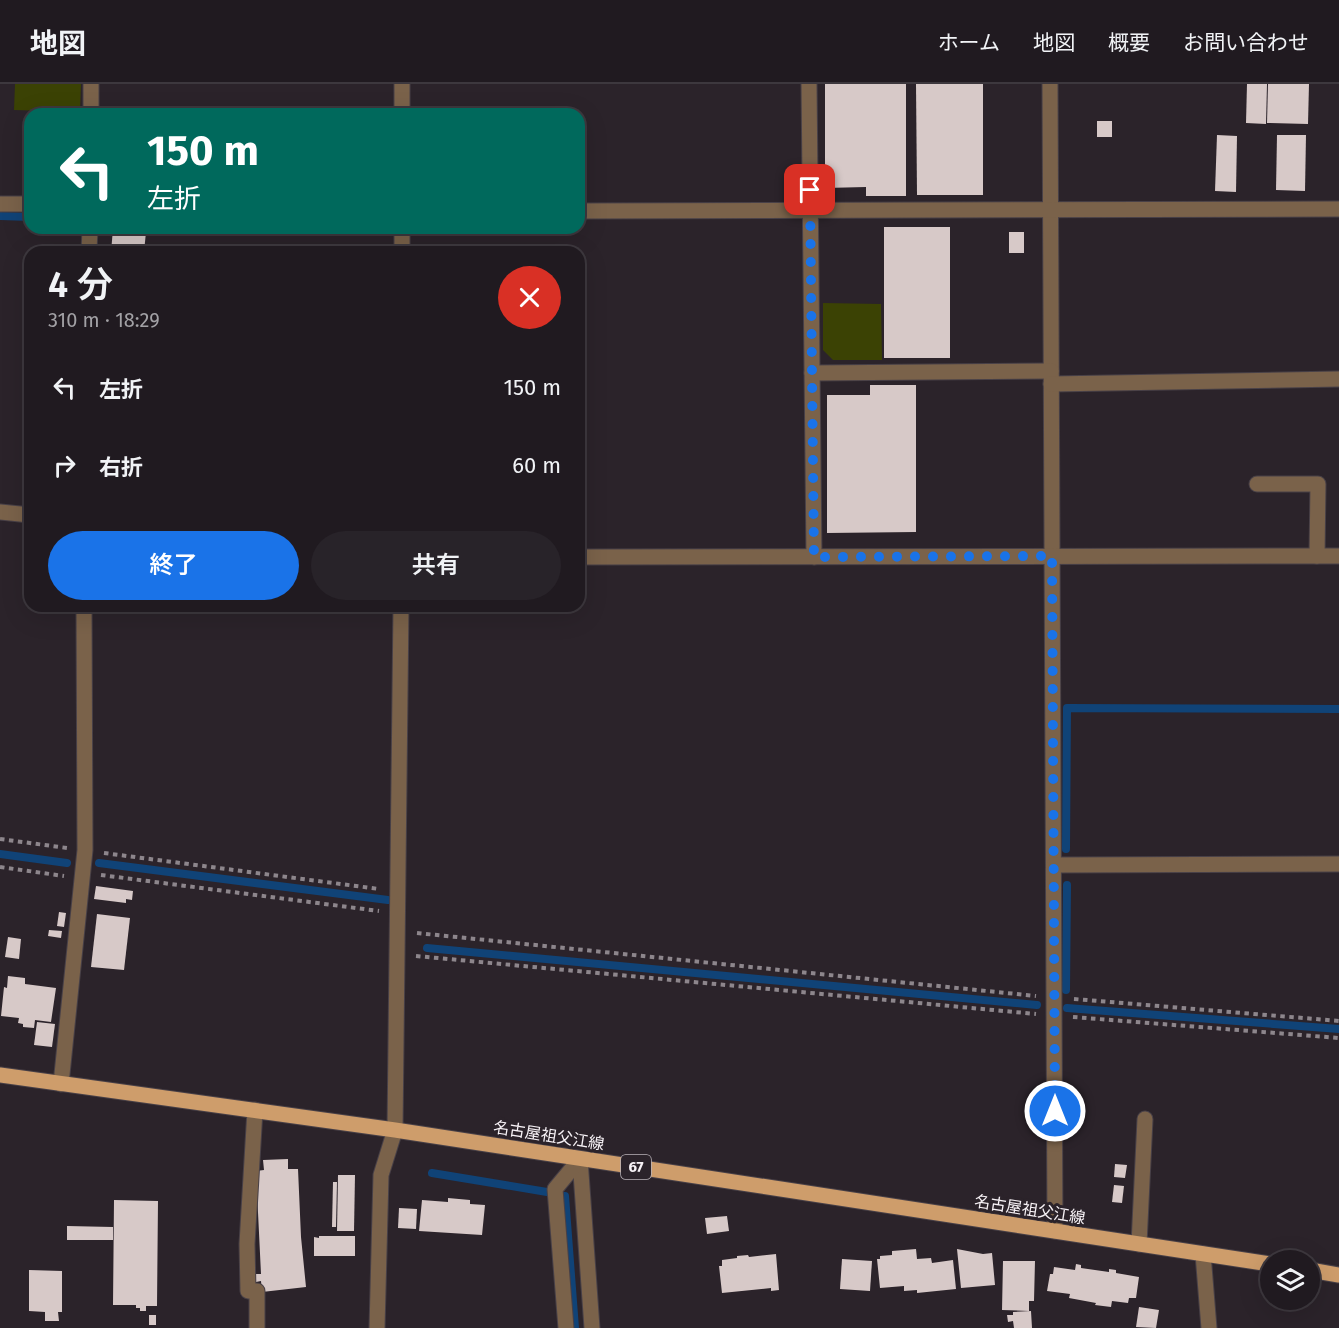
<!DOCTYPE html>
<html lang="ja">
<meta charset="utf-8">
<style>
body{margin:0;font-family:"Fira Sans","Noto Sans JP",sans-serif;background:#282329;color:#f1f3f6;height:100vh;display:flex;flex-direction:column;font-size:22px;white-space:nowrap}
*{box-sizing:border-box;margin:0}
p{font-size:20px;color:#a2a1a5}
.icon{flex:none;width:33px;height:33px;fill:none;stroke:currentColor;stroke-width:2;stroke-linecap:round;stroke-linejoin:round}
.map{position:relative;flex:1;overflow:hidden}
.details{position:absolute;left:24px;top:162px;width:561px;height:366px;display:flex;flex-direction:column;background:#201a20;border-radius:18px;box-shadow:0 6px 24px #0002,0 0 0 2px #3d383e}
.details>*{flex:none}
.guide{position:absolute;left:24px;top:24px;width:561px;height:126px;border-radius:18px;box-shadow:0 6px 24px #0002,0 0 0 2px #3d383e;background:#00695c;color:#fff;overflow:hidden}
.fabs{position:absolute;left:1260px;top:1166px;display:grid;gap:12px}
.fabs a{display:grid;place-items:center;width:60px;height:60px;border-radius:50%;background:#201a20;box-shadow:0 6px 24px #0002,0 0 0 2px #3d383e;font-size:30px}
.pin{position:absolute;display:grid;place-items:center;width:51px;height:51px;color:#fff;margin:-26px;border-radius:12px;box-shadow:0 3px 9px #0006}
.me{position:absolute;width:66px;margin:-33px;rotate:0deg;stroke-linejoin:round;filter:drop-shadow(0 0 4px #0008)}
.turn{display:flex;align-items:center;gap:21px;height:126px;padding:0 24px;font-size:27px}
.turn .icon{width:78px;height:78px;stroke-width:2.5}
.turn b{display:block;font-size:42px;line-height:51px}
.round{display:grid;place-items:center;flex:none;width:63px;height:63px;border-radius:32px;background:#282329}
.overview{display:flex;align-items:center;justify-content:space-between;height:102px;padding:0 24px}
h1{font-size:36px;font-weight:600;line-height:45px}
.action{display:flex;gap:12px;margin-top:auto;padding:12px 24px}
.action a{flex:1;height:69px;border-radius:36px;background:#1a73e8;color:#fff;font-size:24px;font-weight:600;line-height:69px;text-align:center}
.action a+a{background:#282329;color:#f1f3f6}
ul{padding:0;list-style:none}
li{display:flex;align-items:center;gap:18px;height:78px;padding:0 24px}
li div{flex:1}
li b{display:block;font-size:22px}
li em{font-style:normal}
header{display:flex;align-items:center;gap:36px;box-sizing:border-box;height:84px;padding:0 30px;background:#201a20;border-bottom:2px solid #3d383e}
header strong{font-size:28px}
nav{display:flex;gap:33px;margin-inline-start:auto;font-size:21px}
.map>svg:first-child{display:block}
</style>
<header>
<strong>地図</strong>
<nav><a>ホーム</a><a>地図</a><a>概要</a><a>お問い合わせ</a></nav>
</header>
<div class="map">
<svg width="1339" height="1244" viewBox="0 0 1339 1244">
<rect width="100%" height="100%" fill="#2b232a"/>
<!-- green -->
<g fill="#3b4204">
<polygon points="15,0 81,0 80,28 14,26"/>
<polygon points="823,219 881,220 882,276 833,276 823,266"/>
</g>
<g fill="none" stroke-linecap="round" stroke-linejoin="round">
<!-- stream -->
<g stroke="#104377" stroke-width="8">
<polyline points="0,132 30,133"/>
<polyline points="1066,765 1067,624 1339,625"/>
<polyline points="0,770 67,779"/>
<polyline points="99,779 388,816"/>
<polyline points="427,864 1037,921"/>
<polyline points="1066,906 1067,801"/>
<polyline points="1067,924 1339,945"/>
<polyline points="432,1089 547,1108"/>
<polyline points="565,1112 575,1244"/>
</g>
</g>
<!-- building -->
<g fill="#d7c9c8">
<polygon points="825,0 906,0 906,112 866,112 866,103 825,104"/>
<polygon points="916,0 983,0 983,111 917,111"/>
<polygon points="1247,0 1267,0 1266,40 1246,39"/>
<polygon points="1268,0 1309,0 1308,40 1267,39"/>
<rect x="1097" y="37" width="15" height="16"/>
<polygon points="1217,51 1237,52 1236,108 1215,107"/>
<polygon points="1277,51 1306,51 1305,107 1276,106"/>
<rect x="884" y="143" width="66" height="131"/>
<polygon points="113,145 146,148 144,168 111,168"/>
<rect x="1009" y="148" width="15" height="21"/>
<polygon points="870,301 916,301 916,448 827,449 827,311 870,311"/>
<polygon points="96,802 133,807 132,816 126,815 126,819 94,815"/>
<polygon points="59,828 66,829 64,843 57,842"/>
<polygon points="97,830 130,834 124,886 91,883"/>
<polygon points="49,846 62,847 61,854 48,852"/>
<polygon points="8,853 21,855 19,875 5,873"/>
<polygon points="8,892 25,894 25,900 56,904 51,938 35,936 34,944 23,943 23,940 18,939 19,934 1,932 4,903 7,904"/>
<polygon points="37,938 55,940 52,963 34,961"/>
<polygon points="288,1075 288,1085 298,1085 301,1153 306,1203 262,1208 261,1197 256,1198 256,1190 261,1190 256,1087 264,1086 263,1076"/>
<polygon points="1115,1080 1127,1081 1125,1094 1114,1093"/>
<polygon points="338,1091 355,1091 354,1147 337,1147"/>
<polygon points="333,1098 337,1098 336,1143 332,1143"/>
<polygon points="1114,1101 1124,1102 1122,1119 1112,1118"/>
<polygon points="448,1114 470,1116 470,1120 485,1121 482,1151 419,1147 422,1116 448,1118"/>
<polygon points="114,1116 158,1117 157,1222 146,1222 146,1227 140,1227 140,1224 136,1224 136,1221 113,1221"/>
<polygon points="399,1124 417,1125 416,1145 398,1144"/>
<polygon points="727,1132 729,1147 707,1150 705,1134"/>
<polygon points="67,1142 113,1143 113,1156 67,1156"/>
<polygon points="319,1152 355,1152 355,1172 314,1172 314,1153 319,1154"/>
<polygon points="916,1165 917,1175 931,1174 932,1179 953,1176 956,1205 917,1209 917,1206 904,1207 904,1202 880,1204 877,1175 880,1175 880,1172 892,1171 892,1167"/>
<polygon points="957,1165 983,1170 992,1169 995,1201 961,1204"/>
<polygon points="776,1170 779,1206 771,1207 771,1204 722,1209 719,1182 722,1182 722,1176 737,1174 737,1172 748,1171 749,1173"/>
<polygon points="842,1175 872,1177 870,1207 840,1205"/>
<polygon points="1003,1177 1035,1177 1034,1217 1029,1217 1029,1227 1002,1226"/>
<polygon points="1076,1180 1081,1181 1081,1184 1109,1188 1109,1185 1116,1186 1116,1189 1139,1193 1136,1214 1129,1214 1128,1219 1112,1217 1111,1223 1095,1221 1096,1219 1069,1214 1070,1210 1047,1207 1050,1190 1053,1190 1054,1183 1075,1186"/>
<polygon points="29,1186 62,1187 62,1228 58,1228 59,1237 45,1237 45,1228 29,1227"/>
<polygon points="1139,1223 1159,1226 1156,1244 1136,1243"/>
<polygon points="1031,1227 1032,1244 1014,1244 1013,1237 1008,1238 1007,1231 1013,1231 1013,1228"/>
<rect x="149" y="1231" width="7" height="10"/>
</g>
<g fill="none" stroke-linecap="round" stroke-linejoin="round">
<!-- minor casing -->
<g stroke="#484047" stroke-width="17">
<g id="minor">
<polyline points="809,0 814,473"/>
<polyline points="1050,0 1055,1147"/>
<polyline points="91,30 91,0"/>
<polyline points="402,30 402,0"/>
<polyline points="0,120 30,120"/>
<polyline points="579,127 1339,125"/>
<polyline points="89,168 90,144"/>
<polyline points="402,168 402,144"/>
<polyline points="812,289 1051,287"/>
<polyline points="1051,300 1339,295"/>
<polyline points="1257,400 1318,400 1317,472"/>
<polyline points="0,428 30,431"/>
<polyline points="579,473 1339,472"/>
<polyline points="1054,781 1339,780"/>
<polyline points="61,1000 85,766 84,522"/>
<polyline points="255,1026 247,1160 248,1207 257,1207 257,1244"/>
<polyline points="580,1075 592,1244"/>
<polyline points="1139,1160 1145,1035"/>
<polyline points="1203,1170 1209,1244"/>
<polyline points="377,1244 381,1091 395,1046 401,522"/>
<polyline points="566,1244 555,1105 580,1075"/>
</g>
</g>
<!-- major casing -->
<g stroke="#484047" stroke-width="17">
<g id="major">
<polyline points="0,991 395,1046 1270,1180"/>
<polyline points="1310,1186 1339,1191"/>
</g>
</g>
<!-- path -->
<g stroke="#8d868c" stroke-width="4" stroke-dasharray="4.5 4.5" stroke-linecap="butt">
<polyline points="0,755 67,764"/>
<polyline points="104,769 379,805"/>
<polyline points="0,783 64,792"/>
<polyline points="101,791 379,827"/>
<polyline points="417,849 1036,912"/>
<polyline points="416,872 1036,930"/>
<polyline points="1074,915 1339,937"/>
<polyline points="1073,933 1339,954"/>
</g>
<!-- minor -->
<use href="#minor" stroke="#7a624a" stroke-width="15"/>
<!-- major -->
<use href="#major" stroke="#ce9d6b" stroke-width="15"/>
</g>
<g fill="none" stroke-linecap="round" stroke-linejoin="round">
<!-- route -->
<polyline stroke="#1a73e8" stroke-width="10" stroke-dasharray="0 18" points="810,106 814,473 1052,472 1055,1027"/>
</g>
<g text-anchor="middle" stroke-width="6" stroke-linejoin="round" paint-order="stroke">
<!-- shield labels -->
<rect fill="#2b232a" stroke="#bab4b9" stroke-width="1.5" x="621" y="1071" width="30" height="24" rx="4.5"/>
<g font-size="15" font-weight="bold" fill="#f7f2f6">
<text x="636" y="1088">67</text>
</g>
<!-- street labels -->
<g font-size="16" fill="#f7f2f6" stroke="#2b232a">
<text transform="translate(549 1051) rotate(9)" y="6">名古屋祖父江線</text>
<text transform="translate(1030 1125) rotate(9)" y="6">名古屋祖父江線</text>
</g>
</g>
</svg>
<div class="fabs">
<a><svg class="icon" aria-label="layers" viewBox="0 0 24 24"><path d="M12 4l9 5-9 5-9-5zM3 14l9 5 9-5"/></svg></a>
</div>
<div class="pin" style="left:810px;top:106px;background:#d93025"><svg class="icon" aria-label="arrive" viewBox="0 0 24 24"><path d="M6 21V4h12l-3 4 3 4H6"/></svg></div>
<svg class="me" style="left:1055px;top:1027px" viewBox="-20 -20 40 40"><circle r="17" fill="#1a73e8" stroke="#fff" stroke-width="3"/><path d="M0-11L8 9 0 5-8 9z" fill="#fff"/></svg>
<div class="guide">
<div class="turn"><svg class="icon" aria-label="left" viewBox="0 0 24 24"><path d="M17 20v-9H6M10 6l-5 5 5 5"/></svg><div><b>150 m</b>左折</div></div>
</div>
<section class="details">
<div class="overview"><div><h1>4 分</h1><p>310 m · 18:29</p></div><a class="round" style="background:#d93025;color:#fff"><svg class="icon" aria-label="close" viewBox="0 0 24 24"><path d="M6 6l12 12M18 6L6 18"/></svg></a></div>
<ul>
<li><svg class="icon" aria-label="left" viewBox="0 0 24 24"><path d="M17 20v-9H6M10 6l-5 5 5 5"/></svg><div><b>左折</b></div><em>150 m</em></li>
<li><svg class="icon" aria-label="right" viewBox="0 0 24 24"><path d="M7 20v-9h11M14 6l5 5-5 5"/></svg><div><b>右折</b></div><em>60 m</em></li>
</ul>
<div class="action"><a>終了</a><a>共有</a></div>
</section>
</div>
